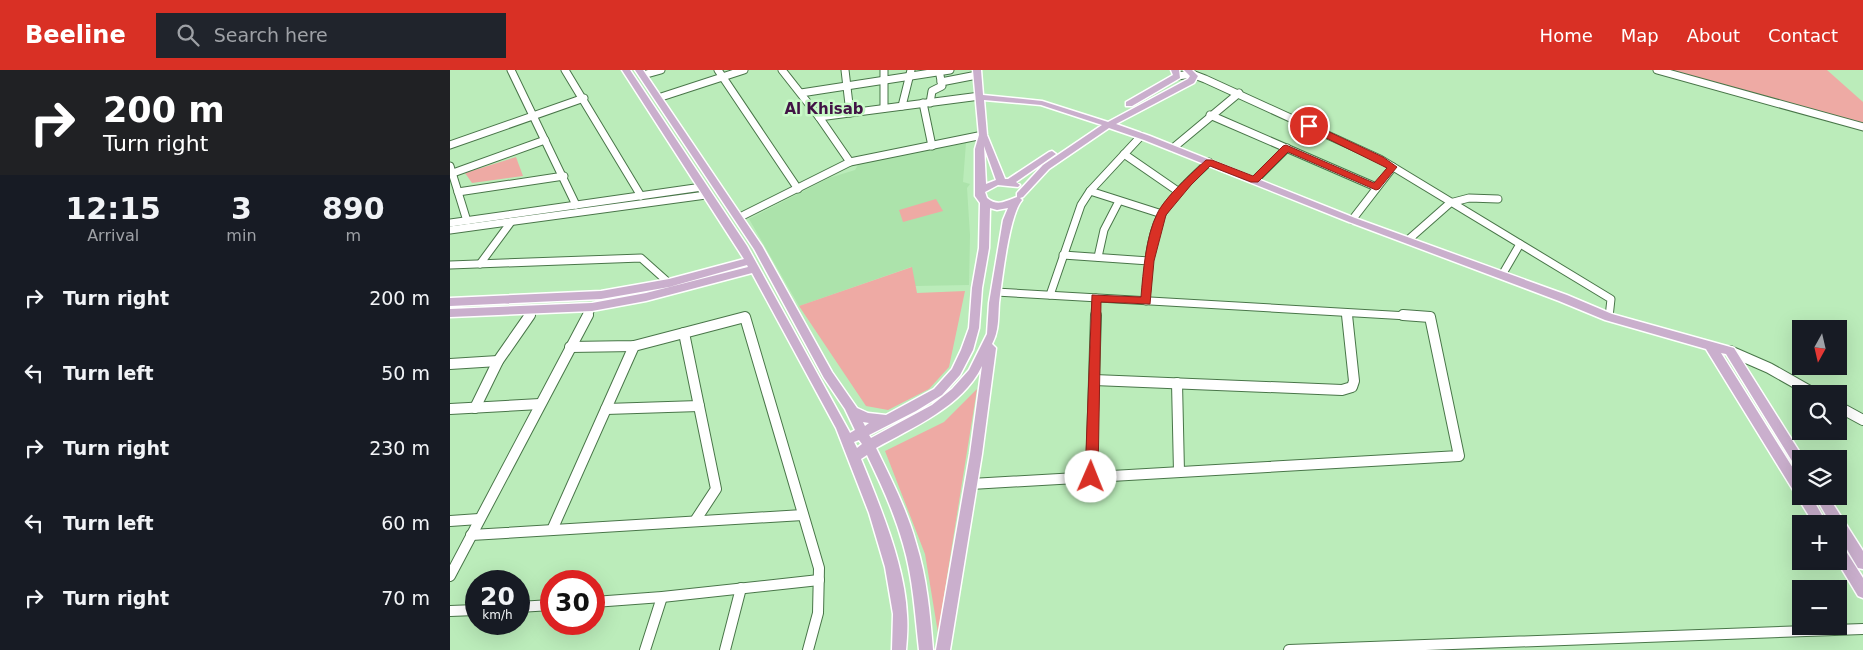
<!DOCTYPE html>
<meta charset="utf-8">
<style>
body{margin:0;font-family:"DejaVu Sans",sans-serif;background:#20242c;color:#f1f3f6;height:100vh;display:flex;flex-direction:column;font-size:19px;white-space:nowrap}
*{box-sizing:border-box;margin:0}
p{font-size:16px;color:#9ea1a6}
.icon{flex:none;width:28px;height:28px;fill:none;stroke:currentColor;stroke-width:2;stroke-linecap:round;stroke-linejoin:round}
.map{position:relative;flex:1;overflow:hidden}
.panel{display:flex;flex-direction:column;background:#171b24;width:450px}
.panel>*{flex:none}
.top-card{background:#202124;color:#fff;overflow:hidden}
.needle{width:32px;rotate:188deg}
.fabs{position:absolute;left:1342px;top:250px;display:grid;gap:10px}
.fabs a{display:grid;place-items:center;width:55px;height:55px;border-radius:0px;background:#171b24;box-shadow:0 5px 20px #0002;font-size:25px}
.speed{position:absolute;left:15px;top:500px;display:flex;gap:10px;font-size:25px;font-weight:700;text-align:center}
.speed>*{display:grid;place-content:center;width:65px;height:65px;border-radius:50%;background:#171b24;box-shadow:0 5px 20px #0002;line-height:1}
.speed small{font-size:12px;font-weight:400}
.speed .limit{border:8px solid #d22;background:#fff;color:#111}
.pin{position:absolute;display:grid;place-items:center;width:42px;height:42px;color:#fff;margin:-21px;border:2px solid #fff;border-radius:50%;box-shadow:0 1px 5px #0007}
.me{position:absolute;width:55px;margin:-28px;rotate:1deg;stroke-linejoin:round;filter:drop-shadow(0 0 4px #0008)}
.turn{display:flex;align-items:center;gap:18px;height:105px;padding:0 20px;font-size:22px}
.turn .icon{width:65px;height:65px;stroke-width:2.5}
.turn b{display:block;font-size:35px;line-height:42px}
.eta{display:flex;justify-content:space-evenly;align-items:center;height:85px;text-align:center}
.eta b{font-size:30px;font-weight:800;line-height:35px}
ul{padding:0;list-style:none}
li{display:flex;align-items:center;gap:15px;height:75px;padding:0 20px}
li div{flex:1}
li b{display:block;font-size:19px}
li em{font-style:normal}
header{display:flex;align-items:center;gap:30px;box-sizing:border-box;height:70px;padding:0 25px;background:#d93025;color:#fff}
header strong{font-size:24px}
nav{display:flex;gap:28px;margin-inline-start:auto;font-size:18px}
.search{width:350px;height:45px;background:#20242c;display:flex;align-items:center;gap:12px;box-sizing:border-box;padding:0 18px;border-radius:0px;color:#9ea1a6;font-size:19px}
main{display:flex;flex:1;min-height:0}
.map>svg:first-child{display:block}
</style>
<header>
<strong>Beeline</strong>
<div class="search"><svg class="icon" aria-label="search" viewBox="0 0 24 24"><circle cx="10" cy="10" r="6"/><path d="M15 15l6 6"/></svg>Search here</div>
<nav><a>Home</a><a>Map</a><a>About</a><a>Contact</a></nav>
</header>
<main>
<section class="panel">
<div class="top-card">
<div class="turn"><svg class="icon" aria-label="right" viewBox="0 0 24 24"><path d="M7 20v-9h11M14 6l5 5-5 5"/></svg><div><b>200 m</b>Turn right</div></div>
</div>
<div class="eta">
<div><b>12:15</b><p>Arrival</p></div>
<div><b>3</b><p>min</p></div>
<div><b>890</b><p>m</p></div>
</div>
<ul>
<li><svg class="icon" aria-label="right" viewBox="0 0 24 24"><path d="M7 20v-9h11M14 6l5 5-5 5"/></svg><div><b>Turn right</b></div><em>200 m</em></li>
<li><svg class="icon" aria-label="left" viewBox="0 0 24 24"><path d="M17 20v-9H6M10 6l-5 5 5 5"/></svg><div><b>Turn left</b></div><em>50 m</em></li>
<li><svg class="icon" aria-label="right" viewBox="0 0 24 24"><path d="M7 20v-9h11M14 6l5 5-5 5"/></svg><div><b>Turn right</b></div><em>230 m</em></li>
<li><svg class="icon" aria-label="left" viewBox="0 0 24 24"><path d="M17 20v-9H6M10 6l-5 5 5 5"/></svg><div><b>Turn left</b></div><em>60 m</em></li>
<li><svg class="icon" aria-label="right" viewBox="0 0 24 24"><path d="M7 20v-9h11M14 6l5 5-5 5"/></svg><div><b>Turn right</b></div><em>70 m</em></li>
</ul>
</section>
<div class="map">
<svg width="1413" height="580" viewBox="0 0 1413 580">
<rect width="100%" height="100%" fill="#bbecba"/>
<!-- built -->
<polygon fill="#ace3ab" points="516,73 513,112 520,114 517,118 520,165 519,215 465,216 461,197 349,236 299,149 379,108 405,100 409,93"/>
<!-- green -->
<g fill="#eeaaa4">
<polygon points="1224,0 1377,0 1413,32 1413,54 1225,3"/>
<polygon points="66,87 73,106 22,113 15,103"/>
<polygon points="486,129 493,141 453,152 449,140"/>
<polygon points="462,197 467,223 515,221 499,297 479,319 438,340 416,336 349,236"/>
<polygon points="527,319 488,563 475,484 435,381 494,352"/>
</g>
<g fill="none" stroke-linecap="round" stroke-linejoin="round">
<!-- minor-far1 casing -->
<g stroke="#497649" stroke-width="9">
<g id="minor-far1">
<polyline points="61,0 126,135"/>
<polyline points="115,0 191,126"/>
<polyline points="268,0 348,119"/>
<polyline points="332,0 369,47 400,92"/>
<polyline points="395,0 400,43"/>
<polyline points="434,0 434,38"/>
<polyline points="1207,0 1413,57"/>
<polyline points="193,5 211,0"/>
<polyline points="727,6 742,4 755,9 930,89 1161,229 1159,247"/>
<polyline points="491,12 527,5"/>
<polyline points="351,23 500,0"/>
<polyline points="208,28 294,0"/>
<polyline points="473,33 482,76"/>
<polyline points="480,33 482,21 492,16 489,0"/>
<polyline points="452,36 461,0"/>
<polyline points="760,45 926,117"/>
<polyline points="369,47 530,26"/>
<polyline points="0,75 134,28"/>
<polyline points="723,78 789,23"/>
<polyline points="674,84 729,122"/>
<polyline points="0,96 17,151"/>
<polyline points="3,103 95,70"/>
<polyline points="805,110 837,78"/>
<polyline points="640,121 712,144"/>
<polyline points="8,122 114,106"/>
<polyline points="288,148 400,92 533,65"/>
<polyline points="902,150 943,97"/>
<polyline points="0,153 252,117"/>
<polyline points="0,160 256,125"/>
<polyline points="958,170 1000,133 1019,128 1048,129"/>
<polyline points="613,185 699,191"/>
<polyline points="648,187 654,160 669,131"/>
<polyline points="30,194 61,152"/>
<polyline points="0,195 191,188 219,213"/>
<polyline points="1052,205 1070,174"/>
<polyline points="546,222 975,247"/>
<polyline points="600,225 631,135 640,121 691,66"/>
<path d="M696 231C698 203 698 169 712 144 724 124 742 108 759 92"/>
<polyline points="897,243 897,247"/>
<polyline points="79,247 84,239"/>
<polyline points="137,247 142,237"/>
<polyline points="645,247 646,228"/>
</g>
</g>
<!-- minor casing -->
<g stroke="#497649" stroke-width="12">
<g id="minor">
<polyline points="234,263 266,419 245,451"/>
<polyline points="120,277 184,276 295,247 369,498 368,543 358,580"/>
<polyline points="1280,281 1319,298 1365,324"/>
<polyline points="0,294 48,291"/>
<polyline points="644,310 892,320 902,317 904,311 897,245"/>
<polyline points="727,313 729,402"/>
<polyline points="1389,337 1413,350"/>
<polyline points="25,338 48,291 80,245"/>
<polyline points="0,339 90,334"/>
<polyline points="156,339 249,336"/>
<polyline points="641,407 646,245"/>
<polyline points="521,414 1009,386 980,247 953,245"/>
<polyline points="0,451 29,449"/>
<polyline points="102,460 184,276"/>
<polyline points="21,465 353,445"/>
<polyline points="0,506 138,245"/>
<polyline points="144,532 212,527 369,510"/>
<polyline points="69,537 101,535"/>
<polyline points="0,541 26,540"/>
<polyline points="195,580 212,527"/>
<polyline points="275,580 291,518"/>
<polyline points="839,580 1413,559"/>
</g>
</g>
<!-- major casing -->
<g stroke="#fff" stroke-width="3">
<g id="major">
<path d="M172 0H180L297 176 400 363 405 360 395 339 374 308 304 179 185 0H193L312 176 382 302 407 338 418 343 436 345 484 319 502 299 511 280 519 258 522 218 529 178 530 133 525 126V79L529 65 523 0H531L533 25 592 31 658 52 738 9 740 6 734 0H742L748 6 744 13 666 54 700 66 905 148 1117 225 1162 244 1284 278 1354 389H1351V400L1347 399 1276 284 1271 283 1351 411V426H1361L1377 454H1364L1256 279 1155 250 1109 231 899 152 694 70 659 58 599 99 573 127 570 128 572 130C559 145 552 211 549 233 548 248 549 261 542 274L546 278 532 384 500 580H486L520 384 532 296C512 337 463 357 426 378 441 409 457 440 466 473 477 508 480 544 483 580H469C465 544 463 508 453 474 444 442 431 414 417 385L411 389C430 436 455 495 457 545 458 557 457 568 456 580H442L443 544 435 497 419 443 386 358 302 203 196 231 142 241 0 247V239L142 233 196 223 298 197 297 195 219 217 151 229 0 236V228L151 221 219 209 294 189ZM534 30 591 35 652 55 593 95 567 123V127C555 131 548 137 537 128L535 122 548 115 568 117 570 115 566 112 606 84 602 81 599 82 558 109H555L537 65ZM534 76 546 110 536 114ZM540 138 547 140 558 138 553 150 539 233 537 264 519 300 502 319 482 335 421 368 419 365 466 341 492 325 510 305 523 280 529 258 532 218 539 178ZM413 352 419 353 415 356ZM409 370 412 374 407 378 404 372Z"/>
<polygon points="721,0 729,0 730,8 682,36 676,36 676,32 723,5"/>
<polygon points="1365,426 1378,426 1413,481 1413,499 1408,498 1389,466 1389,454 1381,454"/>
<polygon points="1389,476 1394,478 1413,508 1413,528 1408,526 1387,491 1389,491"/>
</g>
</g>
<!-- minor-far1 -->
<use href="#minor-far1" stroke="#fff" stroke-width="7"/>
<!-- minor -->
<use href="#minor" stroke="#fff" stroke-width="10"/>
<!-- major -->
<use href="#major" fill="#caafcd" fill-rule="evenodd"/>
</g>
<!-- route -->
<path fill="#d93025" stroke="#8d1f18" d="M856 54H862L933 87 947 97 929 119 926 120 838 82 808 112H801L760 96 741 115 716 145 704 191 700 234 651 232 648 407 646 411 641 412 637 411 635 407 642 225 691 227C693 202 696 166 707 144 714 128 743 102 756 90H762L803 106 833 76 836 75 924 113 937 98 856 58Z"/>
<g text-anchor="middle" stroke-width="5" stroke-linejoin="round" paint-order="stroke">
<!-- far-neighbourhood labels -->
<g font-size="15" font-weight="bold" fill="#411345" stroke="#c8fac7">
<text x="374" y="44">Al Khisab</text>
</g>
</g>
</svg>
<div class="fabs">
<a><svg class="needle" viewBox="-14 -14 28 28"><path d="M0-13l5 13h-10z" fill="#e53935"/><path d="M0 13l5-13h-10z" fill="#9ea1a6"/></svg></a>
<a><svg class="icon" aria-label="search" viewBox="0 0 24 24"><circle cx="10" cy="10" r="6"/><path d="M15 15l6 6"/></svg></a>
<a><svg class="icon" aria-label="layers" viewBox="0 0 24 24"><path d="M12 4l9 5-9 5-9-5zM3 14l9 5 9-5"/></svg></a>
<a>+</a>
<a>−</a>
</div>
<div class="speed"><div>20<small>km/h</small></div><div class="limit">30</div></div>
<div class="pin" style="left:859px;top:56px;background:#d93025"><svg class="icon" aria-label="arrive" viewBox="0 0 24 24"><path d="M6 21V4h12l-3 4 3 4H6"/></svg></div>
<svg class="me" style="left:641px;top:407px" viewBox="-20 -20 40 40"><circle r="19" fill="#fff"/><path d="M0-13L10 11 0 6-10 11z" fill="#d93025"/></svg>
</div>
</main>
